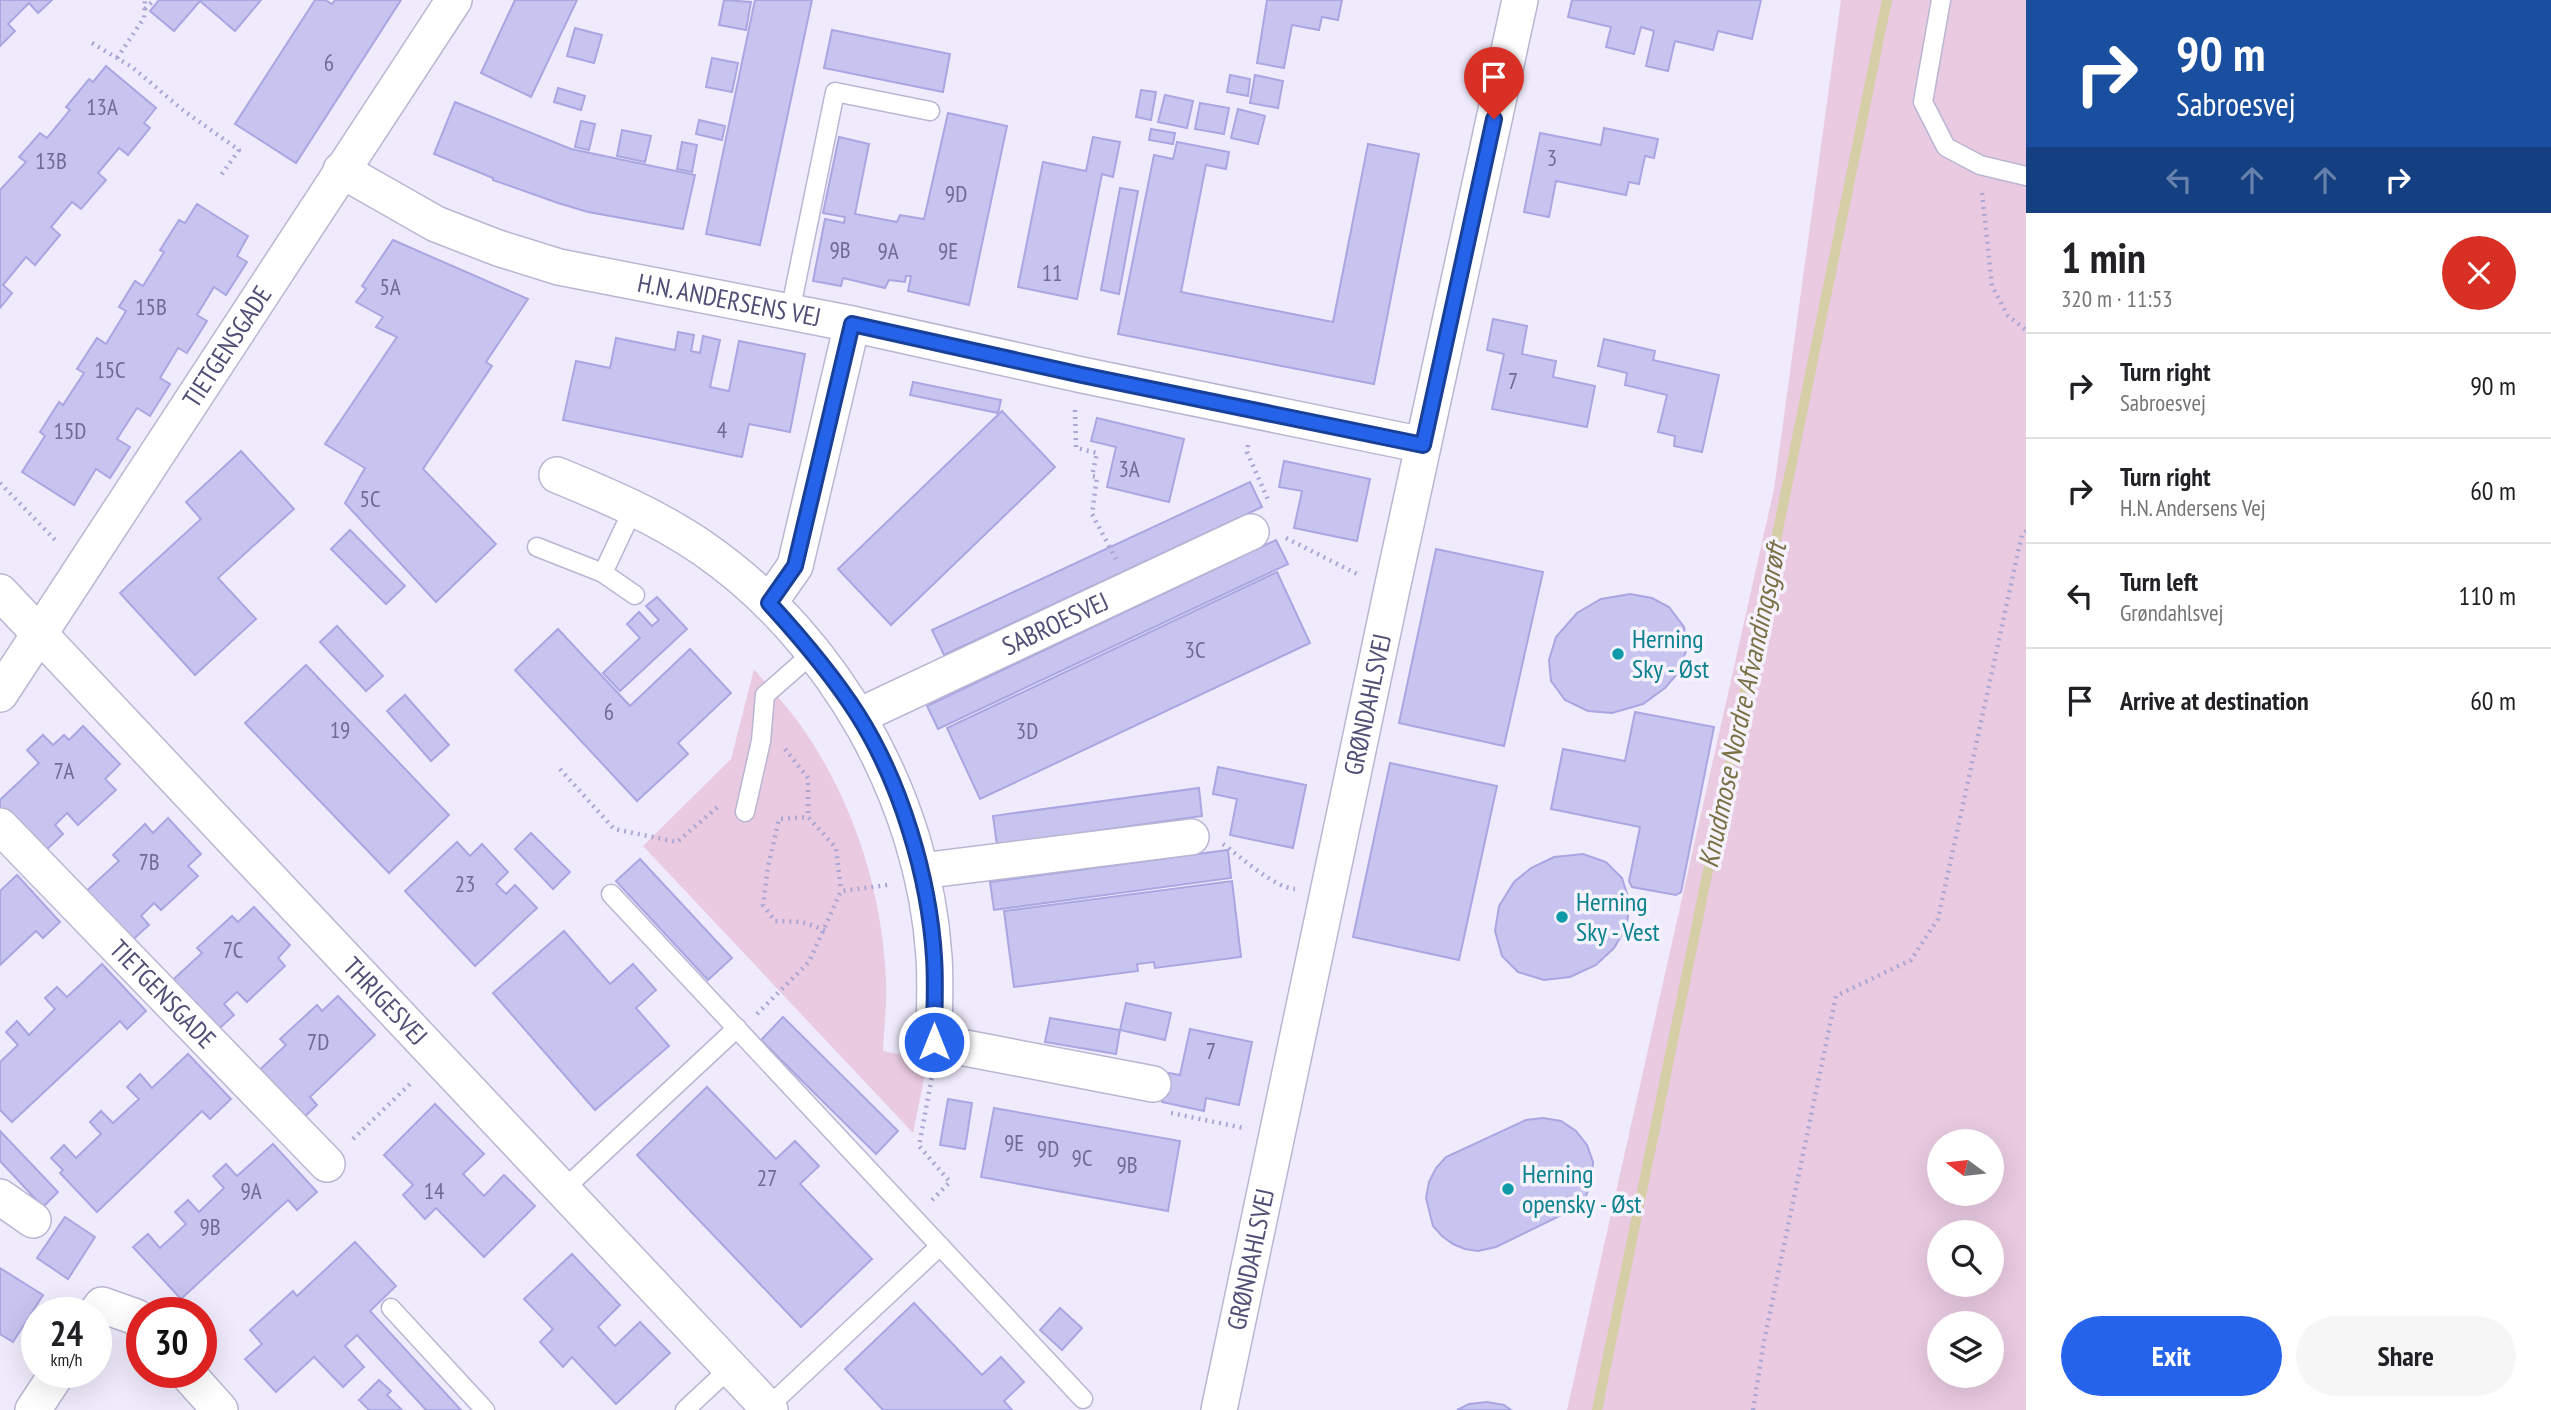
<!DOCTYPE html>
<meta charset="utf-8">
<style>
body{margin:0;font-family:"PT Sans Narrow",sans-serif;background:#f6f6f6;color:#202124;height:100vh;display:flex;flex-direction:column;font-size:26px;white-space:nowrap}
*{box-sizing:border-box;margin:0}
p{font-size:23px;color:#757577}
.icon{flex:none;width:38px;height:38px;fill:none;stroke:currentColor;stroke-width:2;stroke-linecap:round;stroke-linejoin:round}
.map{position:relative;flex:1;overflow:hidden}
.details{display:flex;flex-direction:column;background:#fff;width:525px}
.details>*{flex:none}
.top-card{background:#1a4fa0;color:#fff;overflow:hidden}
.needle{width:46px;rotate:285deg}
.controls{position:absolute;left:1927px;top:1129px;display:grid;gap:14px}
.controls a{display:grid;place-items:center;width:77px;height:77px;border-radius:50%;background:#fff;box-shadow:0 7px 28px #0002;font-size:35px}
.speed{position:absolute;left:21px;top:1297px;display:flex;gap:14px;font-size:35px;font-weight:700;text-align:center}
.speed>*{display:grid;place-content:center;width:91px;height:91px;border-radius:50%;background:#fff;box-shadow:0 7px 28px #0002;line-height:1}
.speed small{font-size:18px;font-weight:400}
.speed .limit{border:10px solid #d22;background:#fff;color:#111}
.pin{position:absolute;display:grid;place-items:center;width:60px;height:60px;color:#fff;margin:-72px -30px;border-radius:50% 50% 50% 0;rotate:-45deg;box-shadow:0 0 7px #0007}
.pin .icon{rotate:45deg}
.me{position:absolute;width:77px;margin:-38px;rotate:0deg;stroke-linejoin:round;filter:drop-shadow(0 0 5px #0008)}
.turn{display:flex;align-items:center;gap:24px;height:147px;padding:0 35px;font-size:32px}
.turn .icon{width:91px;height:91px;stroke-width:2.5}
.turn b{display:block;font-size:49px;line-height:60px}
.lanes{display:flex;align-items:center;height:66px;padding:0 35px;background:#0003;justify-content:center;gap:35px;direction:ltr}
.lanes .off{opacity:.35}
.round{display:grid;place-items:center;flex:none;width:74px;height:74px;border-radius:37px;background:#f6f6f6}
.head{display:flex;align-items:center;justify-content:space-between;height:119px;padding:0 35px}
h1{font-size:42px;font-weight:800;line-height:52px}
.action{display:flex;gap:14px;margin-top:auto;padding:14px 35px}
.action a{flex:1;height:80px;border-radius:42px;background:#2563eb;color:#fff;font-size:28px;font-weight:800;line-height:80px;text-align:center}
.action a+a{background:#f6f6f6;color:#202124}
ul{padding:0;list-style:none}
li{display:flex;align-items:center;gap:21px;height:105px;padding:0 35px;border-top:2px solid #e0e0e0}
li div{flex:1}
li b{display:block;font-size:26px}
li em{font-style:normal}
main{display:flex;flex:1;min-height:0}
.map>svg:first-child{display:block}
</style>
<main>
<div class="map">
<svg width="2026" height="1410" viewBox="0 0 2026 1410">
<rect width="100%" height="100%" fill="#f0ebfc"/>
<!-- green -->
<g fill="#e9cae1" fill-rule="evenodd">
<path d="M1841 0H2026V1410H1567L1774 489ZM1939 1141H1992V1194H1939ZM1939 1232H1992V1284H1939ZM1939 1323H1992V1376H1939Z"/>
<path d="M754 669C769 687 785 704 799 723 852 797 883 891 886 982 887 1004 884 1028 883 1051L928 1060 913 1133 643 846 731 759Z"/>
</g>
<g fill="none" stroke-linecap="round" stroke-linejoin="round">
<!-- stream -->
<polyline stroke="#d6cea7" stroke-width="10" points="1597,1410 1887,0"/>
</g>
<!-- building -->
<g fill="#c7c4ef" stroke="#a9a6e1" stroke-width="2">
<polygon points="0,0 52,0 38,13 29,3 8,24 15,31 0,46"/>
<polygon points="159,0 261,0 235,31 200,1 174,31 150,11"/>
<polygon points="315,0 325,0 332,4 335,0 401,0 296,163 235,124"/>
<polygon points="515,0 577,0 531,97 481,73"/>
<polygon points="724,0 751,2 746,30 719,25"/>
<polygon points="755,0 812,0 760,245 706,234"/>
<polygon points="1267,0 1342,0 1338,20 1322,17 1319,30 1292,25 1284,68 1257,63"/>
<polygon points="1572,0 1761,0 1752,39 1718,31 1713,50 1675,41 1668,71 1646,66 1654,31 1641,27 1634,54 1606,47 1611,27 1568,17"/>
<polygon points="575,28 602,35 594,63 567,56"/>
<polygon points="832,30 950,54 943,92 824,68"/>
<polygon points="712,58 738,63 732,92 706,87"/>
<polygon points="106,66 156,108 144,123 150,128 128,155 119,148 98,173 106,180 81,209 72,202 51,227 60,235 35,265 26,257 3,285 12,293 0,308 0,190 26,162 19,157 40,133 47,138 70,110 66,107 89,79 93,82"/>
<polygon points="1230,75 1250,79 1248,96 1227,92"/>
<polygon points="1255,75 1283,81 1278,108 1250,103"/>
<polygon points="558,88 585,96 581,110 554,102"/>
<polygon points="1141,90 1156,92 1151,120 1136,117"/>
<polygon points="1165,95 1193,101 1187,128 1158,122"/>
<polygon points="455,102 571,149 695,175 683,229 588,212 558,203 493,180 493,178 434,154"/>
<polygon points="1200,103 1229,108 1224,134 1195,129"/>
<polygon points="1238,109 1265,116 1258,144 1231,138"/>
<polygon points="948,113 1007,126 969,305 908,291 911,276 906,276 905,282 889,280 885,288 843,278 841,286 813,281 825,219 844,223 845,217 823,213 839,137 869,144 855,214 897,222 900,215 924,219"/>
<polygon points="699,120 725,126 722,140 696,134"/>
<polygon points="581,121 595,124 589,150 575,147"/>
<polygon points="1604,128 1658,139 1654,158 1645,156 1639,184 1629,182 1626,195 1556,181 1549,217 1524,212 1540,133 1601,145"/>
<polygon points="1151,129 1175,133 1173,144 1149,140"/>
<polygon points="622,130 651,136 645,162 617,156"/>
<polygon points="1093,137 1120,142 1113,177 1102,174 1077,299 1018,287 1043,162 1086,171"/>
<polygon points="682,142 697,145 692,172 677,169"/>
<polygon points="1177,142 1229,152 1226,169 1206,165 1181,292 1333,322 1368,144 1419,154 1374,384 1118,334 1154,155 1173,159"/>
<polygon points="1120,188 1138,191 1119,294 1101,290"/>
<polygon points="197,204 248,236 237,256 247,262 226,295 214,287 197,315 207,321 187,353 178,348 160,378 170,384 150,416 137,408 117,439 130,447 110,478 96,469 74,505 22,472 45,436 40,432 59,402 63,405 84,373 77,369 97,338 106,344 126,311 119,307 135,281 143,286 164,252 160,250 179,220 185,223"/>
<polygon points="393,240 528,299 486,362 492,366 423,469 496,544 436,602 345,503 365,468 325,444 397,337 376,327 383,317 356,302 366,289 362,286"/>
<polygon points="1493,319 1527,326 1522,354 1556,361 1553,377 1595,386 1587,427 1492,409 1504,354 1487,350"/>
<polygon points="678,332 694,335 691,351 700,353 703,336 720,340 710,387 729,391 739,341 805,354 790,432 749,424 742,457 563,420 576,361 610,368 616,338 675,350"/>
<polygon points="1604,339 1655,351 1653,360 1719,375 1702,452 1674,446 1675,436 1658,432 1667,395 1625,385 1627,373 1598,366"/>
<polygon points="913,382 1001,400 998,413 910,395"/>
<polygon points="1002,411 1055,467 891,625 838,569"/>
<polygon points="1097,418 1184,439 1169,502 1107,487 1116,447 1091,441"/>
<polygon points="241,451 294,509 218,578 256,619 195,675 120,593 201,519 186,502"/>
<polygon points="1284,461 1370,479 1357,541 1294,528 1302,491 1279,487"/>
<polygon points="1250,482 1262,507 944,655 932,630"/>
<polygon points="350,530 405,586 386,604 331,549"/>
<polygon points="1276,540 1288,564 938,729 927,706"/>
<polygon points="1436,549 1543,572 1504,746 1399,723"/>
<polygon points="1277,572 1310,643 980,799 947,728"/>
<polygon points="1630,594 1652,598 1669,607 1684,627 1687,648 1678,673 1665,688 1643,704 1612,713 1588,711 1565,700 1551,681 1549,660 1556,637 1577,613 1601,599"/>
<polygon points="657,597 687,629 620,691 603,673 640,638 627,624 639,612 652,626 659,620 646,606"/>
<polygon points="337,626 383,676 366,691 320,642"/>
<polygon points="558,629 630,706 690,649 731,693 678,743 688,754 637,801 515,670"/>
<polygon points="306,665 449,815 389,873 245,723"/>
<polygon points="405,695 449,745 431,761 387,711"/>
<polygon points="1635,712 1714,727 1681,892 1676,895 1632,887 1629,881 1640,827 1551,809 1563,749 1625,761"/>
<polygon points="83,726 120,764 105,779 116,790 78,825 67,813 55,825 63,834 41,855 0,811 0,800 39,763 27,750 43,735 53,745 64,735 69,740"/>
<polygon points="1390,763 1497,786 1459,960 1353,937"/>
<polygon points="1218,767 1306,785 1293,848 1230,835 1237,799 1213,794"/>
<polygon points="1199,788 1202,816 997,845 993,816"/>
<polygon points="168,818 201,854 188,866 198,876 161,910 154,903 141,916 149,925 128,944 82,895 119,861 113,855 145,824 153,833"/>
<polygon points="531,833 570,872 553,889 515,849"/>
<polygon points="457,842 470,856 482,844 508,872 496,884 506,894 515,885 537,908 475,966 405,891"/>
<polygon points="1228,850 1231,878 994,910 990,882"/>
<polygon points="1583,854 1606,862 1622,878 1630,903 1626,928 1614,948 1596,965 1570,977 1544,980 1518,972 1502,956 1495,931 1499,906 1514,882 1531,868 1554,857"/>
<polygon points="640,859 732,958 708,980 616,881"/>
<polygon points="17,875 60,922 43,938 36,931 0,965 0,891"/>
<polygon points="1232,881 1241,957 1155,968 1154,962 1137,964 1138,971 1014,987 1004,911"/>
<polygon points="254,907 290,945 278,958 285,966 247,1002 237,992 224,1004 234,1015 211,1036 165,987 202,953 197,948 232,916 238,922"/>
<polygon points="564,931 610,984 633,964 656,990 636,1008 669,1046 595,1110 493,993"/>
<polygon points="102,964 146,1011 127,1029 120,1021 12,1122 0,1110 0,1062 18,1045 6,1032 17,1021 29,1035 55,1009 45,998 57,987 67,997"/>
<polygon points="338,996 375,1035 310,1097 317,1105 298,1123 253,1076 286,1045 280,1039 317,1005 322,1011"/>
<polygon points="1126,1003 1171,1013 1165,1040 1120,1030"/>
<polygon points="783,1017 898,1131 876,1154 761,1040"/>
<polygon points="1050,1018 1120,1030 1116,1054 1045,1042"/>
<polygon points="1190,1029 1252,1042 1239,1105 1206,1098 1204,1111 1162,1102 1169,1073 1180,1075"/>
<polygon points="188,1054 231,1099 210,1119 202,1111 97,1212 60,1173 63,1170 51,1158 64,1145 76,1158 101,1134 90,1122 101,1111 113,1123 139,1099 127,1087 140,1074 152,1088"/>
<polygon points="707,1087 776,1159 795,1141 819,1166 800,1184 872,1259 801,1327 637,1155"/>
<polygon points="948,1099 972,1103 965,1149 940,1145"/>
<polygon points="435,1104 484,1154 463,1174 484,1196 504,1175 535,1206 484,1257 436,1208 425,1219 403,1195 413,1185 384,1155"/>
<polygon points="994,1108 1180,1141 1168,1211 981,1177"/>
<polygon points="1543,1118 1561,1121 1576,1131 1587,1145 1593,1162 1592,1179 1586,1196 1574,1209 1496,1247 1478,1251 1465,1249 1453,1244 1442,1236 1433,1226 1426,1198 1429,1182 1436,1168 1446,1157 1526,1120"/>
<polygon points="0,1131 58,1192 43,1207 0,1161"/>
<polygon points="273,1144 317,1192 297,1210 288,1200 181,1299 133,1247 148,1234 160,1248 186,1224 175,1212 188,1200 199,1212 224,1188 213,1176 226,1164 237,1176"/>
<polygon points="65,1217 95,1237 68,1279 37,1258"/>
<polygon points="355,1242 396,1286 370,1311 461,1410 426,1410 357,1335 345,1346 364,1367 343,1387 314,1357 276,1392 245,1359 262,1344 250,1330 293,1291 297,1296"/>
<polygon points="572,1254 620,1305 598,1327 615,1346 640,1322 670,1353 616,1404 572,1357 563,1367 540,1342 553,1329 524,1299"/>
<polygon points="0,1268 43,1295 13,1342 0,1334"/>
<polygon points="914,1303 982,1375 1001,1357 1024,1382 1004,1401 1012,1410 883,1410 845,1369"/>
<polygon points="1060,1308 1082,1328 1062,1350 1040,1330"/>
<polygon points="379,1380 391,1391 387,1395 402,1410 369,1410 359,1400"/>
<polygon points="1487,1402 1504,1405 1511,1410 1457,1410 1469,1404"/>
</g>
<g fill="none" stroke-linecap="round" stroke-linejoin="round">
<!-- service casing -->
<g stroke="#b9b6d3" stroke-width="21">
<g id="service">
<polyline points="1941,0 1923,102 1946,147 1980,165 2026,176"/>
<polyline points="790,312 835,92 930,111"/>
<polyline points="537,547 603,573 635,595"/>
<polyline points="603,573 634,507"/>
<polyline points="745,812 761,741 765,695 814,652"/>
<polyline points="611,894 1083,1399"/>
<polyline points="563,1190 737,1028"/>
<polyline points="391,1308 485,1410"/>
<polyline points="768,1407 940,1246"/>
<polyline points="685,1410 730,1368"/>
</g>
</g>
<!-- minor casing -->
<g stroke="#b9b6d3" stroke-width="38">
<g id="minor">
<path id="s1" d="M341 170 436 224 498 248 559 267 852 324 1082 375 1423 445"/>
<path d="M557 475C608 496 658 517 704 549 834 639 924 799 934 957 936 985 934 1014 934 1042L1153 1084"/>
<path id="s2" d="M0 592 770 1410"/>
<polyline points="769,603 795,566 852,324"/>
<path id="s3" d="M0 694 454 0"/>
<path id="s4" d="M859 716 1251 532"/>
<path id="s5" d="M0 826 327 1164"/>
<polyline points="921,871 1191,837"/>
<polyline points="0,1197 33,1220"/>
<polyline points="96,1313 102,1305 136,1317 142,1324"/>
<polyline points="186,1372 220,1410"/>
<polyline points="33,1410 58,1372"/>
<path id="s6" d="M1219 1410 1393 584 1520 0"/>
</g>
</g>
<!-- path -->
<g stroke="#aaa7d5" stroke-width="4.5" stroke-dasharray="2 5" stroke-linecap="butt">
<polyline points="145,9 154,0"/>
<polyline points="92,43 132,67 184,111 239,150 219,178"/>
<polyline points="117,58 144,18 145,0"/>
<polyline points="1982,193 1992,286 2008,316 2026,330"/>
<polyline points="1075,410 1076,448 1097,453 1092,476 1097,477 1092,514 1116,559"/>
<polyline points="1248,445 1247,452 1269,502"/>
<polyline points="0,483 58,543"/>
<polyline points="1286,538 1359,575"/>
<polyline points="785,749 808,778 808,817"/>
<polyline points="560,769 614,829 677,842 720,805"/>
<path d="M1223 844C1241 857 1273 887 1295 889"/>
<polyline points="825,930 802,922 775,921 763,905 768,867 779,819 808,817 836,848 841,891"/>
<polyline points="757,1014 809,962 841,891 888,885"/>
<polyline points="1171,1113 1244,1128"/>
<polyline points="353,1139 412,1082"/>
<polyline points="932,1200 950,1182 919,1146 932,1076"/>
<polyline points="1753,1410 1764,1341 1836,996 1911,960 1938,919 2022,534 2026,531"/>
</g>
<!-- service -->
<use href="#service" stroke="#fff" stroke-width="18"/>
<!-- minor -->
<use href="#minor" stroke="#fff" stroke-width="35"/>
</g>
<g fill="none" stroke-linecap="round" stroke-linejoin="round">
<!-- route casing -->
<g stroke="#184099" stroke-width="18">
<path id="route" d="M934 1042C934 1014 936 985 934 957 929 877 901 783 858 715 832 674 801 638 769 603L795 566 852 324 1082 375 1423 445 1494 119"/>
</g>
<!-- route -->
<use href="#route" stroke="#2563eb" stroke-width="12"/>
</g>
<!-- markers -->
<g fill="#0f9aa8" stroke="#f5f2fe" stroke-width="2.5">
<circle cx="1618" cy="654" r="7"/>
<circle cx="1562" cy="917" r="7"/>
<circle cx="1508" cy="1189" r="7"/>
</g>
<g text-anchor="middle" stroke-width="7" stroke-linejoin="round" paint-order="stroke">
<!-- number labels -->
<g font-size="23" fill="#6e6c94">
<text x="329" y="71">6</text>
<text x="102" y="115">13A</text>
<text x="1552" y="166">3</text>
<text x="51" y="169">13B</text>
<text x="956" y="202">9D</text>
<text x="840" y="258">9B</text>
<text x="888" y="259">9A</text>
<text x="948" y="259">9E</text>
<text x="1052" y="281">11</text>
<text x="390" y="295">5A</text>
<text x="151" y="315">15B</text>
<text x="110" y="378">15C</text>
<text x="1513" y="389">7</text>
<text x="722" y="438">4</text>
<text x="70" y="439">15D</text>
<text x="1129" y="477">3A</text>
<text x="370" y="507">5C</text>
<text x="1195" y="658">3C</text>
<text x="609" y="720">6</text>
<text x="340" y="738">19</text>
<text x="1027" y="739">3D</text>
<text x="64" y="779">7A</text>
<text x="149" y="870">7B</text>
<text x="465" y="892">23</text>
<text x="233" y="958">7C</text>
<text x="318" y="1050">7D</text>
<text x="1211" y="1059">7</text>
<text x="1014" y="1151">9E</text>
<text x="1048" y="1157">9D</text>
<text x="1082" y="1166">9C</text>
<text x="1127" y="1173">9B</text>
<text x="767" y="1186">27</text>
<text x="251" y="1199">9A</text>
<text x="434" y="1199">14</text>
<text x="210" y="1235">9B</text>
</g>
<!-- street labels -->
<g font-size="26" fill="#504f76" stroke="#f5f2fe">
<text dy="9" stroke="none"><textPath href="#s1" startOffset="413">H.N. ANDERSENS VEJ</textPath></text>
<text dy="9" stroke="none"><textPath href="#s3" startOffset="415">TIETGENSGADE</textPath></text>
<text dy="9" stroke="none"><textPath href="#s4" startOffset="217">SABROESVEJ</textPath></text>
<text dy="9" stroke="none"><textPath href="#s6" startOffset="721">GRØNDAHLSVEJ</textPath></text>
<text dy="9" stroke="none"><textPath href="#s5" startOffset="234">TIETGENSGADE</textPath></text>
<text dy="9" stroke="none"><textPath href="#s2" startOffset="562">THRIGESVEJ</textPath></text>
<text dy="9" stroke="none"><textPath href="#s6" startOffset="154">GRØNDAHLSVEJ</textPath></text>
</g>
<!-- culture labels -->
<g font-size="26" fill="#0d838f" stroke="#f5f2fe" text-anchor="start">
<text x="1632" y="648">Herning<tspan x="1632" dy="30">Sky - Øst</tspan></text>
<text x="1576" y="911">Herning<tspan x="1576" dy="30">Sky - Vest</tspan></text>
<text x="1522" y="1183">Herning<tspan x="1522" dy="30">opensky - Øst</tspan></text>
</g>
<!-- water labels -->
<g font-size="28" font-style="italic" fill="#797043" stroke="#f5f2fe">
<text transform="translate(1742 705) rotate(-78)" y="10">Knudmose Nordre Afvandingsgrøft</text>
</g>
</g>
</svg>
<div class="controls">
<a><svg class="needle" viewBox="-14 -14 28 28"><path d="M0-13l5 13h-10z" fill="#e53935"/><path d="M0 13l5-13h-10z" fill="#757577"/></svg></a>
<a><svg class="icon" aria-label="search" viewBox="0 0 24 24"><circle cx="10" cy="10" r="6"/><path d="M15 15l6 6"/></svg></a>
<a><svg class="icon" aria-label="layers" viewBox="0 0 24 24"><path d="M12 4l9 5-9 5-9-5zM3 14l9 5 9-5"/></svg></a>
</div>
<div class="speed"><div>24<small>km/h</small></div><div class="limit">30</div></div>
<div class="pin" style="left:1494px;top:119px;background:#d93025"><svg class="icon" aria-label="arrive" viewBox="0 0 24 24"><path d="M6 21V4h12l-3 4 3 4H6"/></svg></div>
<svg class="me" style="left:934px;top:1042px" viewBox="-20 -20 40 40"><circle r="17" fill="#2563eb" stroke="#fff" stroke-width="3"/><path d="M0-11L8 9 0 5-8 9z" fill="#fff"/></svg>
</div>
<section class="details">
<div class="top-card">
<div class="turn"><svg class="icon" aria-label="right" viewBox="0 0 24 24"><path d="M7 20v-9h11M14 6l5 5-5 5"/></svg><div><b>90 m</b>Sabroesvej</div></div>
<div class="lanes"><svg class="icon off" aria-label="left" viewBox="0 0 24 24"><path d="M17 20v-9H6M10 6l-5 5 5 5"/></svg><svg class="icon off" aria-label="ahead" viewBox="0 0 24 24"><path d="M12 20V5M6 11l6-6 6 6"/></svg><svg class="icon off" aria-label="ahead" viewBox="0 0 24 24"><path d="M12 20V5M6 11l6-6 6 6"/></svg><svg class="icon" aria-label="right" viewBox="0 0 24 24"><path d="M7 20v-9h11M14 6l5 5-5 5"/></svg></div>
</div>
<div class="head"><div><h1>1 min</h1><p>320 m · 11:53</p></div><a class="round" style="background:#d93025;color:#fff"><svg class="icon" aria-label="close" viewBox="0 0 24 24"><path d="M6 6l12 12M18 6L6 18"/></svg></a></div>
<ul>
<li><svg class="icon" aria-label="right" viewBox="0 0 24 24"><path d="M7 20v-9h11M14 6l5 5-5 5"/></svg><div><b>Turn right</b><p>Sabroesvej</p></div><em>90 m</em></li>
<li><svg class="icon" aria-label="right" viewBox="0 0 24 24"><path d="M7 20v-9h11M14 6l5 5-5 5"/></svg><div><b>Turn right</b><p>H.N. Andersens Vej</p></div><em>60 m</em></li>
<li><svg class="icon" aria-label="left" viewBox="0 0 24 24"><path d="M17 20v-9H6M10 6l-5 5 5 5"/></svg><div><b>Turn left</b><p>Grøndahlsvej</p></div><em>110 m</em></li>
<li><svg class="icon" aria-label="arrive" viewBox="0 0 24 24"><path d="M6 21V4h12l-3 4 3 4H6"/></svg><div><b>Arrive at destination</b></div><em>60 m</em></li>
</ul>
<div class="action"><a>Exit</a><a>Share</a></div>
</section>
</main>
